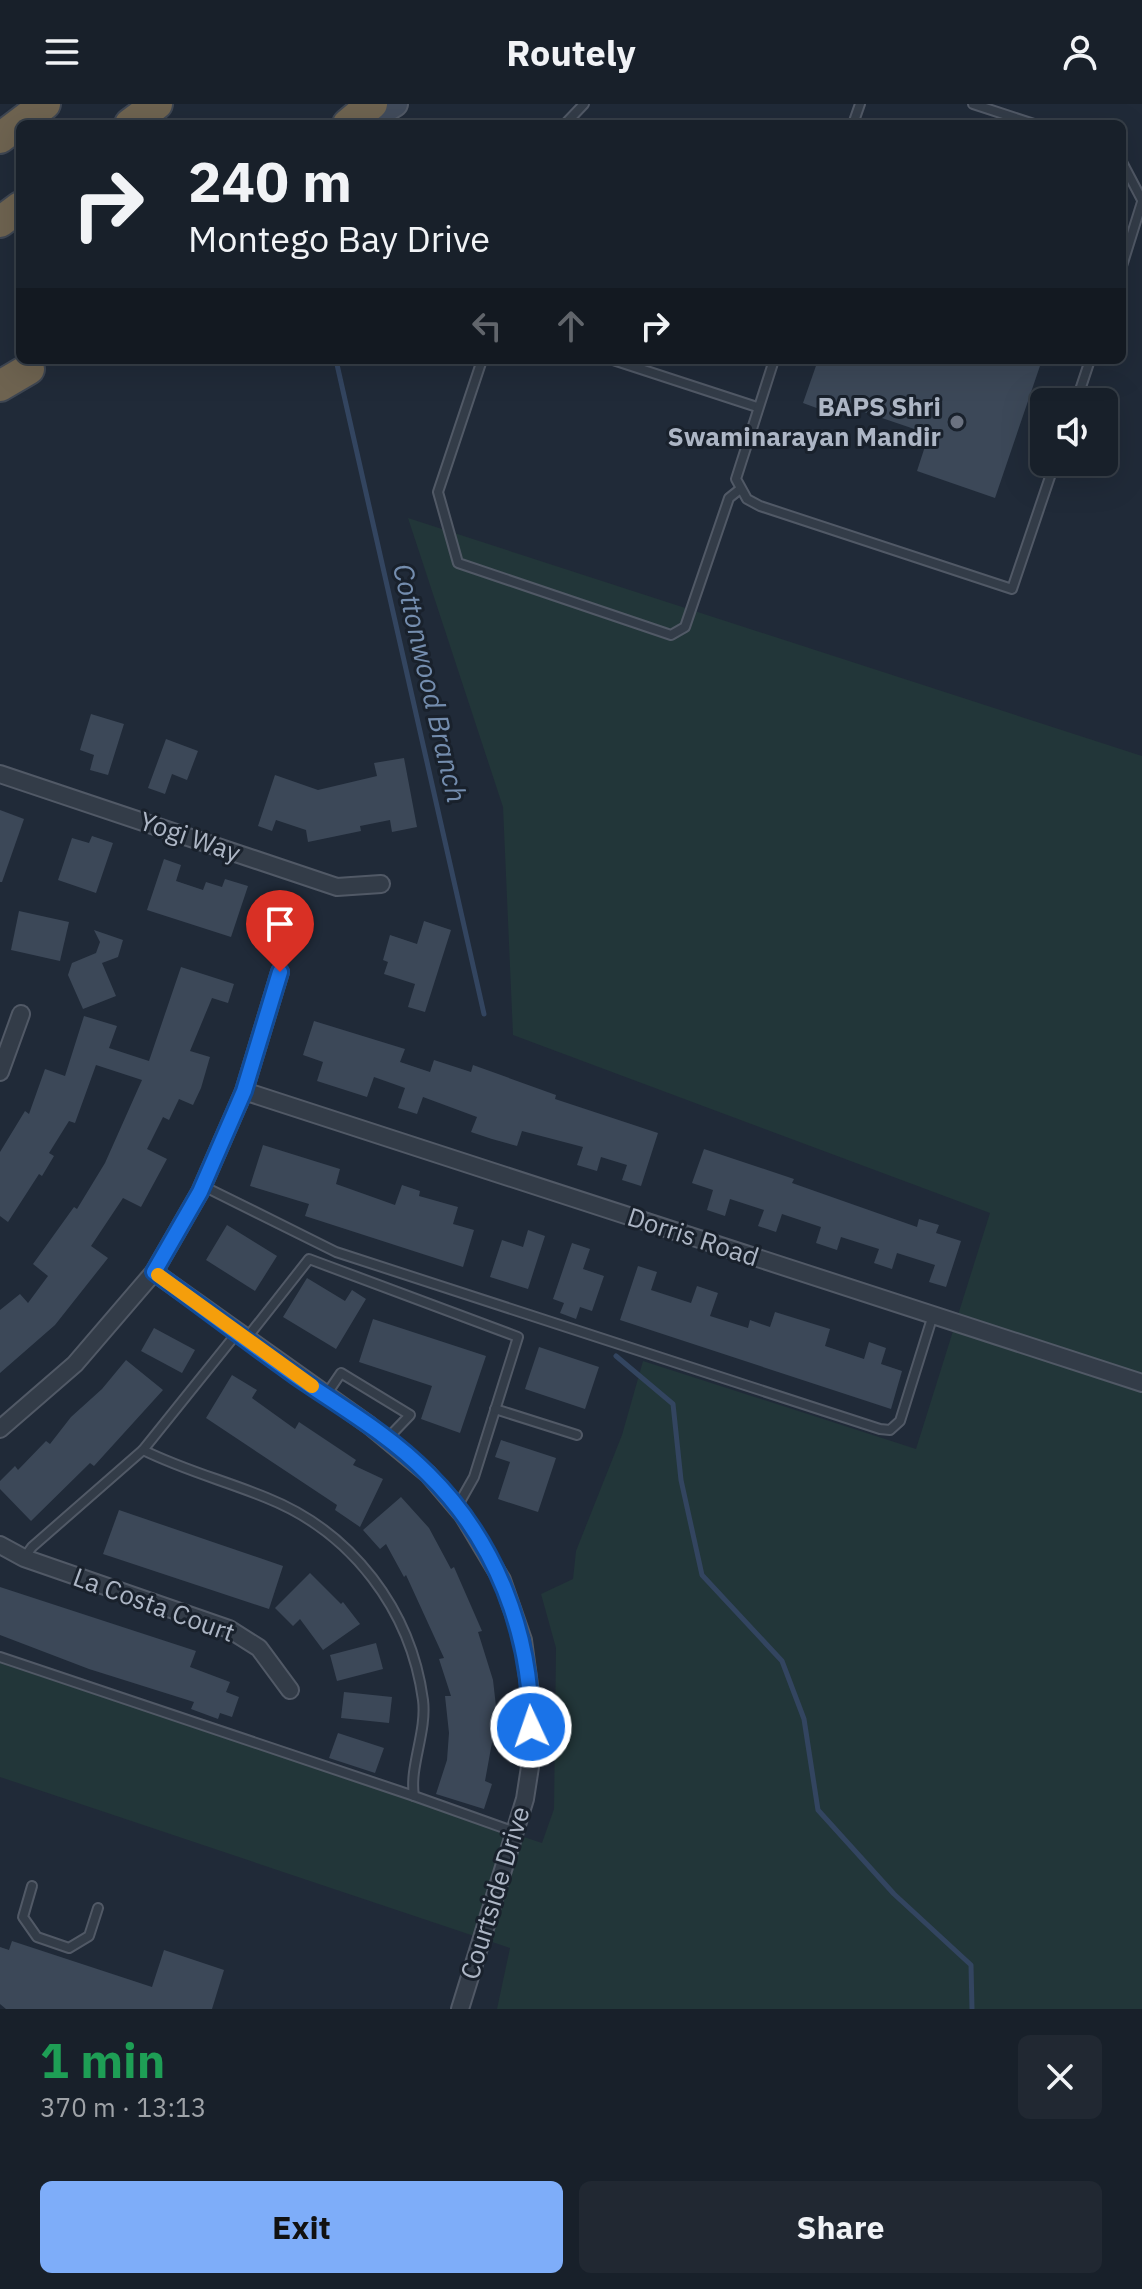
<!DOCTYPE html>
<meta charset="utf-8">
<style>
body{margin:0;font-family:"IBM Plex Sans",sans-serif;background:#212832;color:#f1f3f6;height:100vh;display:flex;flex-direction:column;font-size:30px;white-space:nowrap}
*{box-sizing:border-box;margin:0}
p{font-size:26px;color:#9fa3a8}
.icon{flex:none;width:44px;height:44px;fill:none;stroke:currentColor;stroke-width:2;stroke-linecap:round;stroke-linejoin:round}
.map{position:relative;height:1905px;overflow:hidden}
.details{display:flex;flex-direction:column;background:#18202a;flex:1}
.details>*{flex:none}
.guide{position:absolute;left:16px;top:16px;width:1110px;height:244px;border-radius:12px;box-shadow:0 8px 32px #0002,0 0 0 2px #363e47;background:#18202a;color:#f1f3f6;overflow:hidden}
.buttons{position:absolute;left:1030px;top:284px;display:grid;gap:16px}
.buttons a{display:grid;place-items:center;width:88px;height:88px;border-radius:12px;background:#18202a;box-shadow:0 8px 32px #0002,0 0 0 2px #363e47;font-size:40px}
.pin{position:absolute;display:grid;place-items:center;width:68px;height:68px;color:#fff;margin:-82px -34px;border-radius:50% 50% 50% 0;rotate:-45deg;box-shadow:0 0 8px #0007}
.pin .icon{rotate:45deg}
.me{position:absolute;width:88px;margin:-44px;rotate:357deg;stroke-linejoin:round;filter:drop-shadow(0 0 6px #0008)}
.turn{display:flex;align-items:center;gap:28px;height:168px;padding:0 40px;font-size:36px}
.turn .icon{width:104px;height:104px;stroke-width:2.5}
.turn b{display:block;font-size:56px;line-height:68px}
.lanes{display:flex;align-items:center;height:76px;padding:0 40px;background:#0003;justify-content:center;gap:40px;direction:ltr}
.lanes .off{opacity:.35}
.round{display:grid;place-items:center;flex:none;width:84px;height:84px;border-radius:12px;background:#212832}
.summary{display:flex;align-items:center;justify-content:space-between;height:136px;padding:0 40px}
h1{font-size:48px;font-weight:800;line-height:60px;color:#1e9e55}
.primary-button{display:flex;gap:16px;margin-top:auto;padding:16px 40px}
.primary-button a{flex:1;height:92px;border-radius:12px;background:#7eadf9;color:#111;font-size:32px;font-weight:800;line-height:92px;text-align:center}
.primary-button a+a{background:#212832;color:#f1f3f6}
header{display:flex;justify-content:space-between;align-items:center;height:104px;padding:0 40px;background:#18202a;font-size:36px;font-weight:800}
.map>svg:first-child{display:block}
</style>
<header><svg class="icon" aria-label="menu" viewBox="0 0 24 24"><path d="M4 6h16M4 12h16M4 18h16"/></svg>Routely<svg class="icon" aria-label="person" viewBox="0 0 24 24"><circle cx="12" cy="8" r="4"/><path d="M4 21q1-7 8-7t8 7"/></svg></header>
<div class="map">
<svg width="1142" height="1905" viewBox="0 0 1142 1905">
<rect width="100%" height="100%" fill="#202a38"/>
<!-- green -->
<polygon fill="#223639" points="408,414 1142,652 1142,1905 497,1905 510,1844 0,1673 0,1559 542,1739 554,1705 556,1544 541,1490 573,1475 576,1447 622,1331 643,1257 916,1345 990,1109 513,931 503,703"/>
<g fill="none" stroke-linecap="round" stroke-linejoin="round">
<!-- stream -->
<g stroke="#334560" stroke-width="5">
<polyline points="336,256 484,910"/>
<polyline points="616,1252 673,1300 681,1376 702,1471 782,1557 804,1615 818,1706 894,1790 971,1861 972,1905"/>
</g>
</g>
<!-- building -->
<g fill="#3c4858">
<polygon points="818,256 1042,256 995,394 917,367 929,330 826,295 822,306 803,299"/>
<polygon points="91,610 124,620 108,671 90,666 94,651 80,646"/>
<polygon points="166,635 198,647 187,676 172,670 165,690 148,684"/>
<polygon points="404,654 417,723 392,728 390,716 360,722 361,727 308,738 306,726 276,716 272,727 258,722 275,671 318,686 377,672 374,659"/>
<polygon points="0,706 24,715 2,778 0,778"/>
<polygon points="92,732 113,739 96,789 58,776 72,734 89,739"/>
<polygon points="164,755 181,761 176,777 203,786 206,778 222,783 225,775 248,782 231,833 147,806"/>
<polygon points="19,807 69,818 60,857 11,846"/>
<polygon points="424,817 451,826 425,908 408,903 415,880 384,870 388,858 383,856 390,831 417,840"/>
<polygon points="94,826 123,836 118,853 102,859 116,892 83,905 68,871 72,859 96,849 100,838"/>
<polygon points="181,863 234,880 228,899 212,894 190,947 210,953 201,984 193,1001 179,995 169,1016 163,1013 147,1045 167,1055 141,1103 123,1094 91,1142 108,1154 55,1221 0,1269 0,1206 20,1190 28,1199 48,1172 33,1160 74,1103 77,1105 105,1059 142,976 96,961 75,1019 69,1017 49,1049 54,1052 42,1072 39,1070 8,1118 0,1112 0,1048 25,1007 29,1010 45,965 65,972 84,912 117,922 109,944 149,957"/>
<polygon points="314,917 405,945 400,958 430,968 434,956 471,968 473,961 556,991 555,995 658,1029 641,1082 622,1076 627,1061 601,1053 597,1067 577,1061 583,1043 522,1027 517,1042 492,1035 471,1028 477,1013 423,993 417,1010 398,1004 405,984 374,973 367,993 317,977 323,958 303,951"/>
<polygon points="263,1041 340,1065 336,1080 395,1101 402,1081 420,1087 419,1092 458,1103 453,1120 474,1126 463,1163 305,1112 309,1100 250,1082"/>
<polygon points="704,1045 794,1075 792,1079 917,1123 919,1115 939,1121 936,1129 961,1137 946,1183 929,1178 935,1161 897,1149 892,1165 874,1159 879,1145 841,1133 837,1146 816,1139 821,1123 782,1110 776,1128 758,1122 764,1106 730,1095 725,1112 707,1106 713,1086 692,1079"/>
<polygon points="227,1121 277,1152 255,1187 206,1156"/>
<polygon points="528,1126 545,1132 528,1185 490,1173 502,1136 523,1143"/>
<polygon points="572,1139 590,1145 583,1165 604,1172 592,1207 580,1203 576,1215 560,1209 564,1199 553,1195"/>
<polygon points="638,1162 657,1168 651,1186 691,1199 697,1182 718,1189 710,1212 748,1224 750,1216 770,1223 775,1208 830,1225 825,1242 864,1255 869,1238 886,1244 881,1260 902,1267 891,1305 620,1216"/>
<polygon points="307,1174 345,1197 352,1186 366,1195 336,1245 283,1213"/>
<polygon points="373,1215 486,1252 460,1329 421,1315 432,1282 359,1258"/>
<polygon points="154,1224 195,1246 182,1269 141,1247"/>
<polygon points="539,1243 599,1263 585,1305 525,1285"/>
<polygon points="126,1256 163,1286 94,1362 90,1359 31,1417 0,1385 0,1377 15,1362 18,1366 46,1337 50,1340 71,1313 102,1285"/>
<polygon points="232,1271 257,1286 252,1294 295,1325 299,1318 356,1356 353,1361 383,1375 360,1423 335,1406 337,1401 206,1314"/>
<polygon points="501,1336 556,1354 538,1408 498,1395 510,1358 495,1353"/>
<polygon points="401,1393 429,1424 451,1465 454,1463 482,1527 478,1528 493,1576 497,1611 485,1677 492,1680 484,1705 436,1690 447,1656 449,1629 445,1592 451,1592 439,1555 444,1554 406,1471 404,1473 386,1440 380,1445 363,1426"/>
<polygon points="119,1406 283,1462 269,1505 103,1450"/>
<polygon points="310,1469 341,1500 343,1498 360,1520 323,1546 300,1515 293,1522 275,1504"/>
<polygon points="0,1483 196,1547 190,1563 230,1578 226,1588 239,1593 232,1613 220,1609 218,1615 191,1605 194,1598 89,1565 0,1531"/>
<polygon points="376,1539 383,1565 337,1577 330,1551"/>
<polygon points="344,1588 392,1593 389,1619 341,1614"/>
<polygon points="338,1629 384,1644 375,1669 329,1654"/>
<polygon points="12,1837 152,1883 164,1846 224,1866 212,1905 6,1905 0,1900 0,1843 9,1846"/>
</g>
<g fill="none" stroke-linecap="round" stroke-linejoin="round">
<!-- service casing -->
<g stroke="#515966" stroke-width="12">
<g id="service">
<polyline points="973,0 1034,20"/>
<polyline points="565,20 584,0"/>
<polyline points="853,20 860,0"/>
<polyline points="1122,58 1142,96"/>
<polyline points="1122,162 1142,98"/>
<polyline points="482,256 438,388 458,459 671,531 685,523 729,394 739,386"/>
<polyline points="613,256 757,303"/>
<polyline points="774,256 736,375 747,395 760,402 1012,485 1055,358"/>
<polyline points="1076,298 1090,256"/>
<polyline points="203,1082 336,1148 880,1325 890,1326 900,1317 933,1211"/>
<path d="M237 1229 143 1346C183 1366 226 1377 267 1394 352 1428 411 1506 423 1596 427 1628 409 1663 414 1692L515 1728"/>
<polyline points="246,1235 309,1155 518,1233 474,1373 457,1403"/>
<polyline points="326,1291 341,1269 410,1311 386,1336"/>
<polyline points="495,1305 577,1331"/>
<polyline points="24,1454 32,1443 143,1346"/>
<polyline points="0,1553 414,1692"/>
<polyline points="32,1782 23,1813 37,1833 69,1844 89,1832 98,1804"/>
</g>
</g>
<!-- minor casing -->
<g stroke="#515966" stroke-width="20">
<g id="minor">
<polyline points="0,670 337,783 381,780"/>
<polyline points="0,968 21,910"/>
<polyline points="244,987 1142,1279"/>
<polyline points="154,1168 369,1321 428,1370 463,1411 502,1476 523,1536 531,1596 532,1650 525,1695 460,1905"/>
<polyline points="0,1325 75,1260 154,1168 200,1088 244,987 280,868"/>
<polyline points="0,1441 24,1454 229,1525 259,1544 290,1586"/>
</g>
</g>
<!-- secondary casing -->
<g stroke="#515966" stroke-width="28">
<polyline id="secondary" points="362,20 395,0"/>
</g>
<!-- motorway casing -->
<g stroke="#3e4652" stroke-width="34">
<g id="motorway">
<polyline points="130,20 157,0"/>
<polyline points="348,20 372,0"/>
<polyline points="0,34 45,0"/>
<polyline points="0,118 20,103"/>
<polyline points="0,282 29,265"/>
</g>
</g>
<!-- service -->
<use href="#service" stroke="#333c48" stroke-width="8"/>
<!-- minor -->
<use href="#minor" stroke="#333c48" stroke-width="16"/>
<!-- secondary -->
<use href="#secondary" stroke="#414b5b" stroke-width="24"/>
<!-- motorway -->
<use href="#motorway" stroke="#6e6350" stroke-width="30"/>
</g>
<g fill="none" stroke-linecap="round" stroke-linejoin="round">
<!-- route casing -->
<g stroke="#114b97" stroke-width="20">
<path id="route" d="M280 868 244 987 200 1088 154 1168C201 1202 248 1238 296 1272 341 1303 390 1331 428 1370 496 1437 531 1529 531 1623"/>
</g>
<!-- route -->
<use href="#route" stroke="#1a73e8" stroke-width="14"/>
<!-- slow -->
<polyline stroke="#f59e0b" stroke-width="14" points="158,1171 312,1282"/>
</g>
<!-- markers -->
<circle fill="#6b7280" stroke="#19212c" stroke-width="3" cx="957" cy="318" r="8"/>
<g text-anchor="middle" stroke-width="6" stroke-linejoin="round" paint-order="stroke">
<!-- poi labels -->
<g font-size="26" font-weight="bold" fill="#adb6c5" stroke="#19212c" text-anchor="end">
<text x="941" y="312">BAPS Shri<tspan x="941" dy="30">Swaminarayan Mandir</tspan></text>
</g>
<!-- street labels -->
<g font-size="26" fill="#adb6c5" stroke="#19212c">
<text transform="translate(190 733) rotate(19)" y="9">Yogi Way</text>
<text transform="translate(693 1133) rotate(18)" y="9">Dorris Road</text>
<text transform="translate(154 1501) rotate(20)" y="9">La Costa Court</text>
<text transform="translate(495 1789) rotate(-73)" y="9">Courtside Drive</text>
</g>
<!-- water labels -->
<g font-size="28" font-style="italic" fill="#748dae" stroke="#19212c">
<text transform="translate(430 579) rotate(77)" y="10">Cottonwood Branch</text>
</g>
</g>
</svg>
<div class="buttons">
<a><svg class="icon" aria-label="sound" viewBox="0 0 24 24"><path d="M4 9h4l5-4v14l-5-4H4zM17 9q2 3 0 6"/></svg></a>
</div>
<div class="pin" style="left:280px;top:868px;background:#d93025"><svg class="icon" aria-label="arrive" viewBox="0 0 24 24"><path d="M6 21V4h12l-3 4 3 4H6"/></svg></div>
<svg class="me" style="left:531px;top:1623px" viewBox="-20 -20 40 40"><circle r="17" fill="#1a73e8" stroke="#fff" stroke-width="3"/><path d="M0-11L8 9 0 5-8 9z" fill="#fff"/></svg>
<div class="guide">
<div class="turn"><svg class="icon" aria-label="right" viewBox="0 0 24 24"><path d="M7 20v-9h11M14 6l5 5-5 5"/></svg><div><b>240 m</b>Montego Bay Drive</div></div>
<div class="lanes"><svg class="icon off" aria-label="left" viewBox="0 0 24 24"><path d="M17 20v-9H6M10 6l-5 5 5 5"/></svg><svg class="icon off" aria-label="ahead" viewBox="0 0 24 24"><path d="M12 20V5M6 11l6-6 6 6"/></svg><svg class="icon" aria-label="right" viewBox="0 0 24 24"><path d="M7 20v-9h11M14 6l5 5-5 5"/></svg></div>
</div>
</div>
<section class="details">
<div class="summary"><div><h1>1 min</h1><p>370 m · 13:13</p></div><a class="round"><svg class="icon" aria-label="close" viewBox="0 0 24 24"><path d="M6 6l12 12M18 6L6 18"/></svg></a></div>
<div class="primary-button"><a>Exit</a><a>Share</a></div>
</section>
